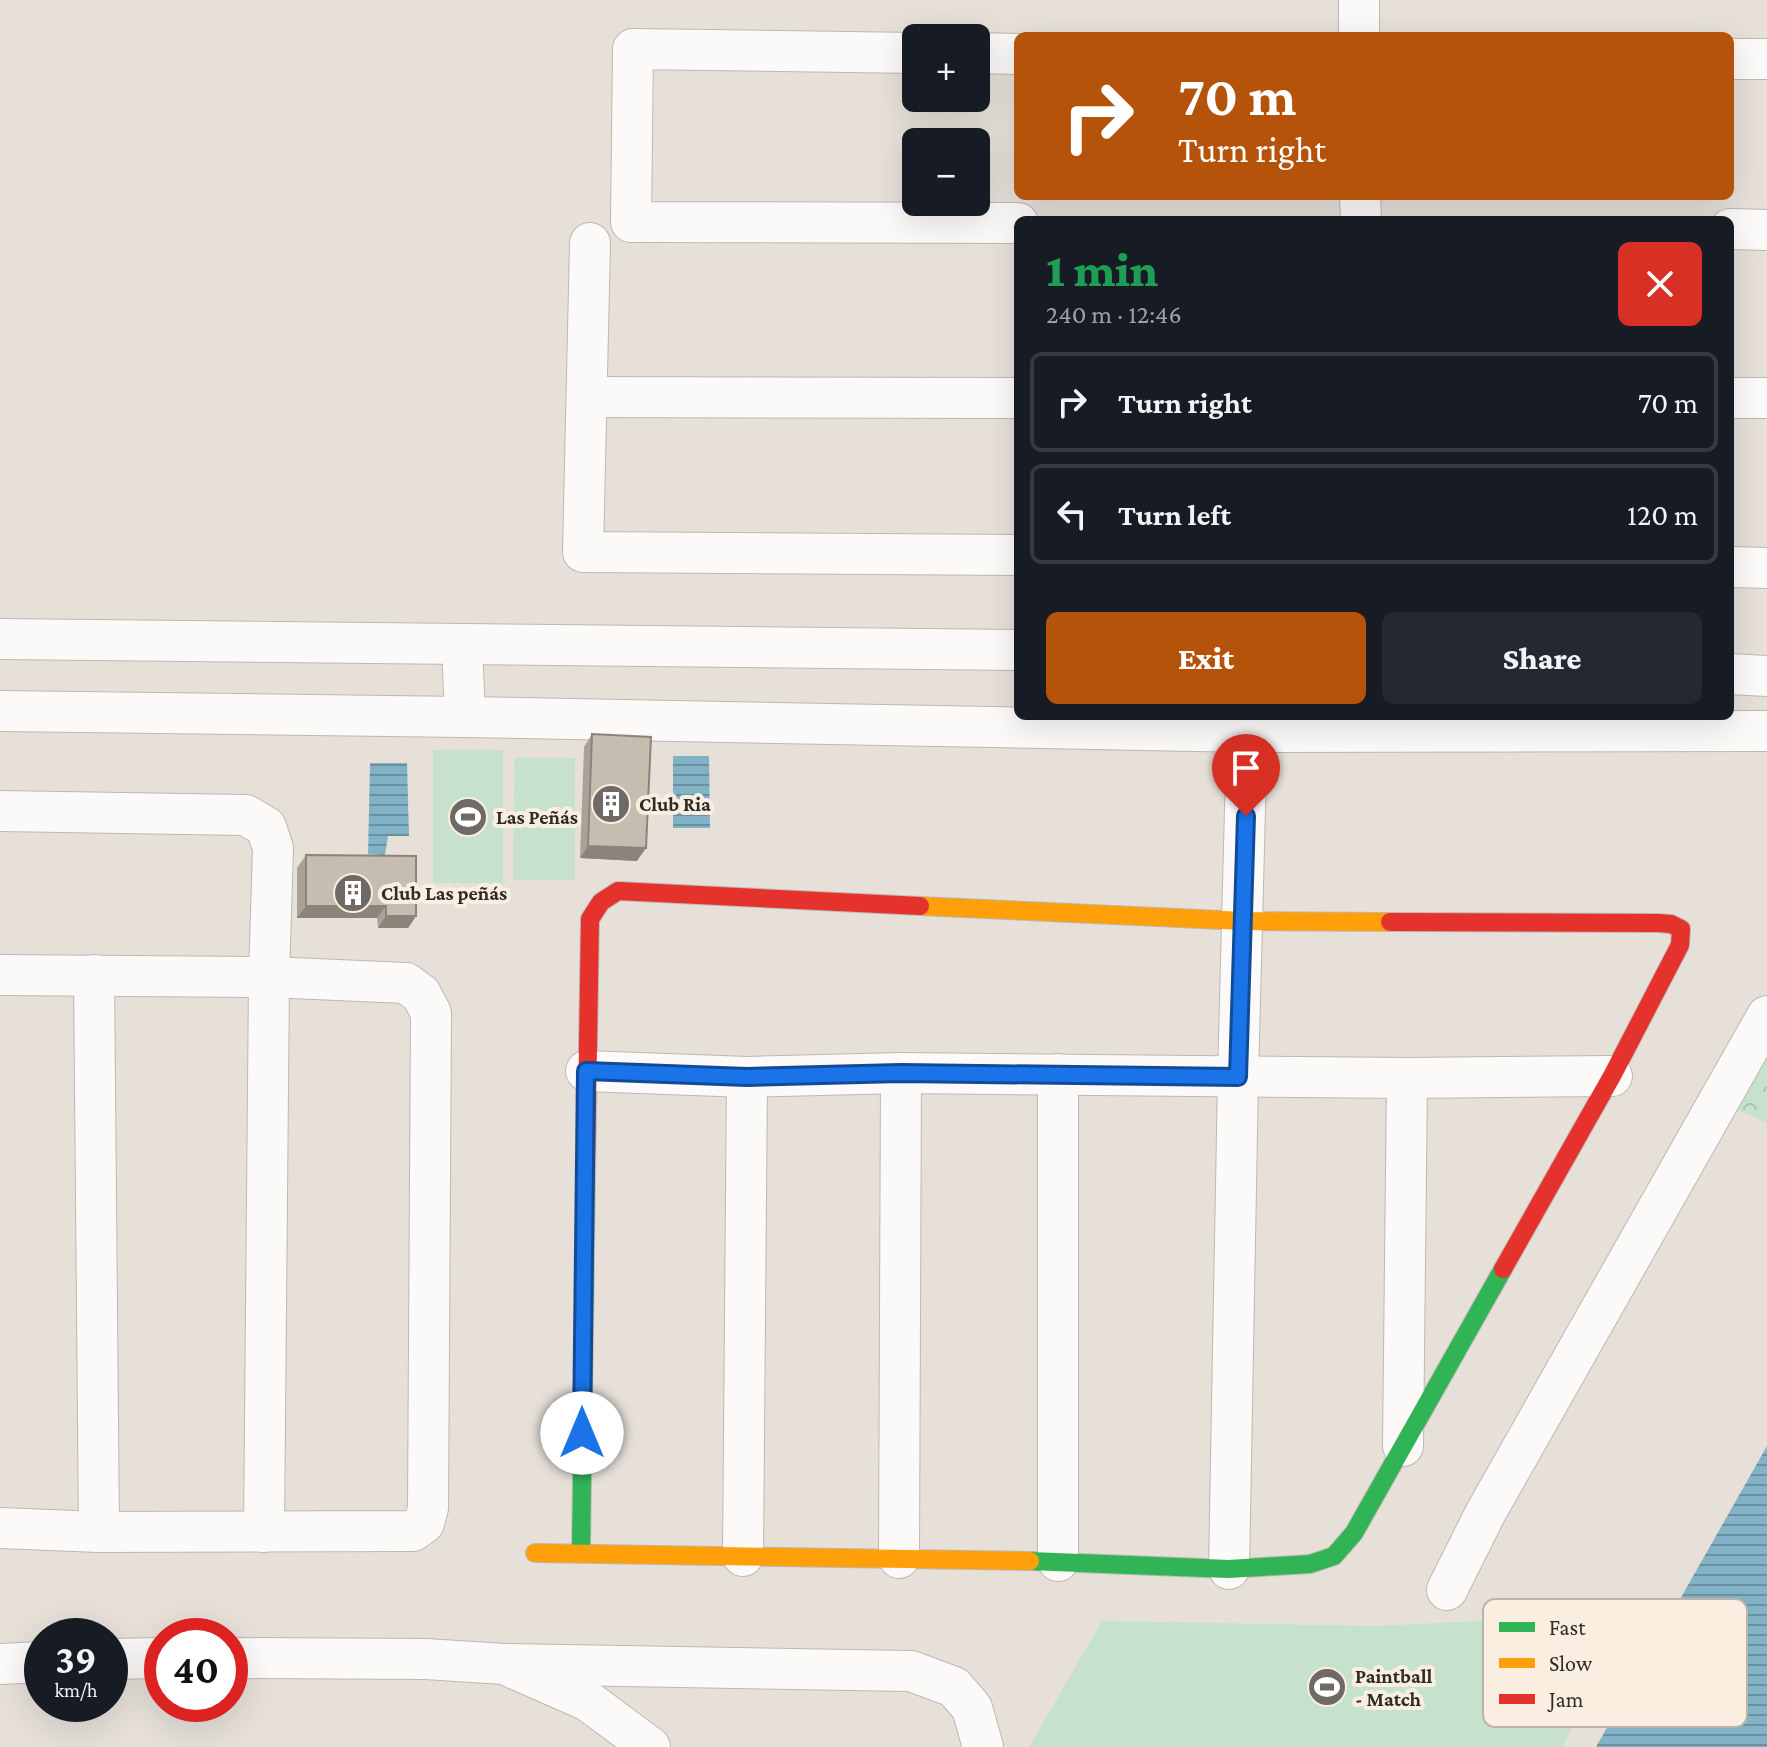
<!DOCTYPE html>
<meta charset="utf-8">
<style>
body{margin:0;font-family:"Crimson Pro",serif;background:#242831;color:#f1f3f6;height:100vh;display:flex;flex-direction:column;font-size:30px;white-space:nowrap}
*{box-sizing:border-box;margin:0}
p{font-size:26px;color:#9ea1a6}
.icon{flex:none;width:44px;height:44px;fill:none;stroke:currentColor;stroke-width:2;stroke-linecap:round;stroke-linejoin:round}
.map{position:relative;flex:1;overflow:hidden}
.sheet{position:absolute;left:1014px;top:216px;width:720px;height:504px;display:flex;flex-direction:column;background:#171b24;border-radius:12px;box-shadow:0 8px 32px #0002}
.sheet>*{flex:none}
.top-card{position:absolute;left:1014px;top:32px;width:720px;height:168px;border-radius:12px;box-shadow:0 8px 32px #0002;background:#b45309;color:#fff;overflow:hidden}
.buttons{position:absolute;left:902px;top:24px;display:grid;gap:16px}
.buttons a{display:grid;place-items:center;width:88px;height:88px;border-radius:12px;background:#171b24;box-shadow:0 8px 32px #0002;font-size:40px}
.speed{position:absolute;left:24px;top:1618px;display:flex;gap:16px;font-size:40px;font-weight:700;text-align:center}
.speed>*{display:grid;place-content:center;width:104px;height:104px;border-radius:50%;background:#171b24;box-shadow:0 8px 32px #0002;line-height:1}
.speed small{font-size:20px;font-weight:400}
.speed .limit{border:12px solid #d22;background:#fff;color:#111}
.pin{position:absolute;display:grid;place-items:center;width:68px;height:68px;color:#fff;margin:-82px -34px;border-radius:50% 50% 50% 0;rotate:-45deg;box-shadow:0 0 8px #0007}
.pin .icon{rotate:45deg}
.me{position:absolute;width:88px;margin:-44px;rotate:0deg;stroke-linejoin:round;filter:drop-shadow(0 0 6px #0008)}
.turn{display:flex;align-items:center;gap:28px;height:168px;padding:0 32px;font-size:36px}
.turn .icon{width:104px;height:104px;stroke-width:2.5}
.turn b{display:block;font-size:56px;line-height:68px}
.round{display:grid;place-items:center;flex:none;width:84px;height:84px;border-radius:12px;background:#242831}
.overview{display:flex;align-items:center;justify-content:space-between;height:136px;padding:0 32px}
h1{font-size:48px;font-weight:800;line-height:60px;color:#1e9e55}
.action{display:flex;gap:16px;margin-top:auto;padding:16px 32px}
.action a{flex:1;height:92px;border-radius:12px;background:#b45309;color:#fff;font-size:32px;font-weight:800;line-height:92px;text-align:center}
.action a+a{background:#242831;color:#f1f3f6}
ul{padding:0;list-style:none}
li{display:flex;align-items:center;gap:24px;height:100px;margin:0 16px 12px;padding:0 16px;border:4px solid #363941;border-radius:12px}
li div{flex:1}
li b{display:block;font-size:30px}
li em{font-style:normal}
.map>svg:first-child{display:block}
</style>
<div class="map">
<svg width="1767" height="1747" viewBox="0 0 1767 1747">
<defs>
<pattern id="park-crowns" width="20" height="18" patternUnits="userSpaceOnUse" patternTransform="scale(2)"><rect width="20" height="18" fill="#c7e2cc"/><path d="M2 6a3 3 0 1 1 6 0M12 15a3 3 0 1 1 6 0" fill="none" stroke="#abc2af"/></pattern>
<pattern id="water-rules" width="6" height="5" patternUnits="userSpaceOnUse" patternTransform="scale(2)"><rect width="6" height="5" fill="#82b2c6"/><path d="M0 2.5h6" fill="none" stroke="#6b91a1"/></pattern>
</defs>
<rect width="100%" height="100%" fill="#e6e0d9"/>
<!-- park -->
<polygon fill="url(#park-crowns)" points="1767,1036 1767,1123 1726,1105"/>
<!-- pitch -->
<g fill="#c7e2cc">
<polygon points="433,750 503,750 503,884 433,883"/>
<polygon points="514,758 575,758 575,880 513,880"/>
<polygon points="1623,1614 1563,1747 1029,1747 1102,1621 1375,1626"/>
</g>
<!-- water -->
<g fill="url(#water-rules)">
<polygon points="673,756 709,756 710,828 673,828"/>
<polygon points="370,763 407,763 409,836 388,836 385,855 368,854"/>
<polygon points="1767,1446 1767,1747 1596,1747"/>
</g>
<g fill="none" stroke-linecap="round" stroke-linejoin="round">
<!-- street casing -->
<g stroke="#bdb8b2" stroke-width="42">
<g id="street">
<polyline points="1359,36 1359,0"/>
<polyline points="916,53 633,49 631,222 1018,223"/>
<polyline points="976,53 1018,54"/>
<polyline points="1730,59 1767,59"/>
<polyline points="1360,196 1361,220"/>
<polyline points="1730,229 1767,230"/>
<polyline points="590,243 583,552 1018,555"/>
<polyline points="588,397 1018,398"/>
<polyline points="1730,398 1767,398"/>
<polyline points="1730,567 1767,568"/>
<polyline points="0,639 1018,650"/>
<polyline points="462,644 465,717"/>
<polyline points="1730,674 1767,676"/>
<polyline points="0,711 465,717 1247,732 1767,731"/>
<polyline points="0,811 246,815 266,827 273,848 269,977 264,1532"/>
<polyline points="0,975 269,977 406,983 421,994 431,1013 428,1508 424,1523 413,1531 99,1532 0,1528"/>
<polyline points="94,975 99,1532"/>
<polyline points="586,1071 747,1077 901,1073 1407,1078 1612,1076"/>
<polyline points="1403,1446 1407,1078"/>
<polyline points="743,1556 747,1077"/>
<polyline points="899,1558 901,1073"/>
<polyline points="1058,1561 1058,1074"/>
<polyline points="1229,1569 1238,1077 1247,732"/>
<polyline points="1447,1590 1486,1512 1767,1016"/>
<polyline points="230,1658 426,1659 504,1664 588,1701 650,1747"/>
<polyline points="110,1659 162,1658"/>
<polyline points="0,1664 42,1662"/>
<polyline points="504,1664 911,1671 954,1687 972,1708 983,1747"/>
</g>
</g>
<!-- fast casing -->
<g stroke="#bdb8b2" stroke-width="20">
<g id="fast">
<polyline points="581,1553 586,1171"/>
<polyline points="1030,1561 1229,1569 1310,1564 1334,1556 1354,1533 1503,1269"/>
</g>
</g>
<!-- slow casing -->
<g stroke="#bdb8b2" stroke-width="20">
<g id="slow">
<polyline points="920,906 1243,921 1390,922"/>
<polyline points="535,1553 1030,1561"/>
</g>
</g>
<!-- jam casing -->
<g stroke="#bdb8b2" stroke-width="20">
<g id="jam">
<polyline points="1390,922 1658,923 1671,924 1681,929 1680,945 1612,1076 1503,1269"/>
<polyline points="586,1171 590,919 601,902 618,891 920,906"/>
</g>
</g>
<!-- street -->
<use href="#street" stroke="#fbfaf9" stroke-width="40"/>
<!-- fast -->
<use href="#fast" stroke="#30b455" stroke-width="18"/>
<!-- slow -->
<use href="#slow" stroke="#ff9f0a" stroke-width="18"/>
<!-- jam -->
<use href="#jam" stroke="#e5322d" stroke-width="18"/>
</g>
<!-- wall -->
<g fill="#aaa296">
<polygon points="592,734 637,861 580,858 584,747"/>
<polygon points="306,855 416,916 408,928 378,928 377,918 297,918 297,868"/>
</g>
<!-- shaded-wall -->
<g fill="#8b847a">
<polygon points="588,846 646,848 637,861 580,858"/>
<polygon points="306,906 386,906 377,918 297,918"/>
<polygon points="386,916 416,916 408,928 378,928"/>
</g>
<!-- building -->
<g fill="#c6bcaf" stroke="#8b847a" stroke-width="2">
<polygon points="592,734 651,737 646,848 588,846"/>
<polygon points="306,855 416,856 416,916 386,916 386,906 306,906"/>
</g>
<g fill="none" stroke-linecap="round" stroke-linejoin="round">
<!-- route casing -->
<g stroke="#114b97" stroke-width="20">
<polyline id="route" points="582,1433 586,1071 747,1077 901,1073 1238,1077 1246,816"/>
</g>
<!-- route -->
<use href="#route" stroke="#1a73e8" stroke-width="14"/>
</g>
<!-- icons -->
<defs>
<g id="building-disc" transform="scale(2)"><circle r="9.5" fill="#6f6a65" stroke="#f9eee0"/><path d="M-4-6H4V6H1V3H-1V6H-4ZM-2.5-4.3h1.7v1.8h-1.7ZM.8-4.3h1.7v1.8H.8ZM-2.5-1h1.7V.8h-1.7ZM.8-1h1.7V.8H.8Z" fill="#fff"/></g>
<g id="stadium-disc" transform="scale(2)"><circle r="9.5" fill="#6f6a65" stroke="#f9eee0"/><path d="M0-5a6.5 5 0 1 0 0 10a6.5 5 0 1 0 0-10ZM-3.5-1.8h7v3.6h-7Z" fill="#fff"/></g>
</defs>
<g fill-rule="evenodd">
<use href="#building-disc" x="611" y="804"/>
<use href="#stadium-disc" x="468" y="817"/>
<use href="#building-disc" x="353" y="893"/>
<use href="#stadium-disc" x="1327" y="1687"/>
</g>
<g text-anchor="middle" stroke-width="8" stroke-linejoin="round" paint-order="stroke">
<!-- poi labels -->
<g font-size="20" font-weight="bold" fill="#2f2b26" stroke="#f9eee0" text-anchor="start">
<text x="639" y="811">Club Ria</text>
<text x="496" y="824">Las Peñás</text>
<text x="381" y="900">Club Las peñás</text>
<text x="1355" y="1683">Paintball<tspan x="1355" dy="23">- Match</tspan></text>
</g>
</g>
<!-- legend -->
<rect x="1483" y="1599" width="264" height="128" rx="12" fill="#f9eee0" stroke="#bcb4a8" stroke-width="2"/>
<rect x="1499" y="1622" width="36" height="10" fill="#30b455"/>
<rect x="1499" y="1658" width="36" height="10" fill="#ff9f0a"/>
<rect x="1499" y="1694" width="36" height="10" fill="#e5322d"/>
<g font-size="22" fill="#2f2b26">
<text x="1549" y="1635">Fast</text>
<text x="1549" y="1671">Slow</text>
<text x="1549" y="1707">Jam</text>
</g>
</svg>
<div class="buttons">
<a>+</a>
<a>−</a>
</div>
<div class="speed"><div>39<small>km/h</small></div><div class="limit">40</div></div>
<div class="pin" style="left:1246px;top:816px;background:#d93025"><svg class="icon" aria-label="arrive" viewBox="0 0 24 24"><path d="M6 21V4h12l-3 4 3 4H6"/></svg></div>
<svg class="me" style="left:582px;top:1433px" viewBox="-20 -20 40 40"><circle r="19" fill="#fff"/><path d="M0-13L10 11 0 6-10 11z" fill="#1a73e8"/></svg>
<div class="top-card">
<div class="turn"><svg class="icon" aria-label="right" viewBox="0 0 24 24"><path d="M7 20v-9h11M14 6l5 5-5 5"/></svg><div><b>70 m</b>Turn right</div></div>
</div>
<section class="sheet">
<div class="overview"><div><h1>1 min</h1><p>240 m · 12:46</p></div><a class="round" style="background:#d93025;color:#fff"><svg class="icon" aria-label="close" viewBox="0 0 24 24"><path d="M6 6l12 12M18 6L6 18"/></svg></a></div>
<ul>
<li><svg class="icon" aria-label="right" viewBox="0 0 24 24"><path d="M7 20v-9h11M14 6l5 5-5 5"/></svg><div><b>Turn right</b></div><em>70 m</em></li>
<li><svg class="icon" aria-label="left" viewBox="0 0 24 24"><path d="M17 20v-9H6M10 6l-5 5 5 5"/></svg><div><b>Turn left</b></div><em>120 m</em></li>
</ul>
<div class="action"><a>Exit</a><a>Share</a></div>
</section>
</div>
